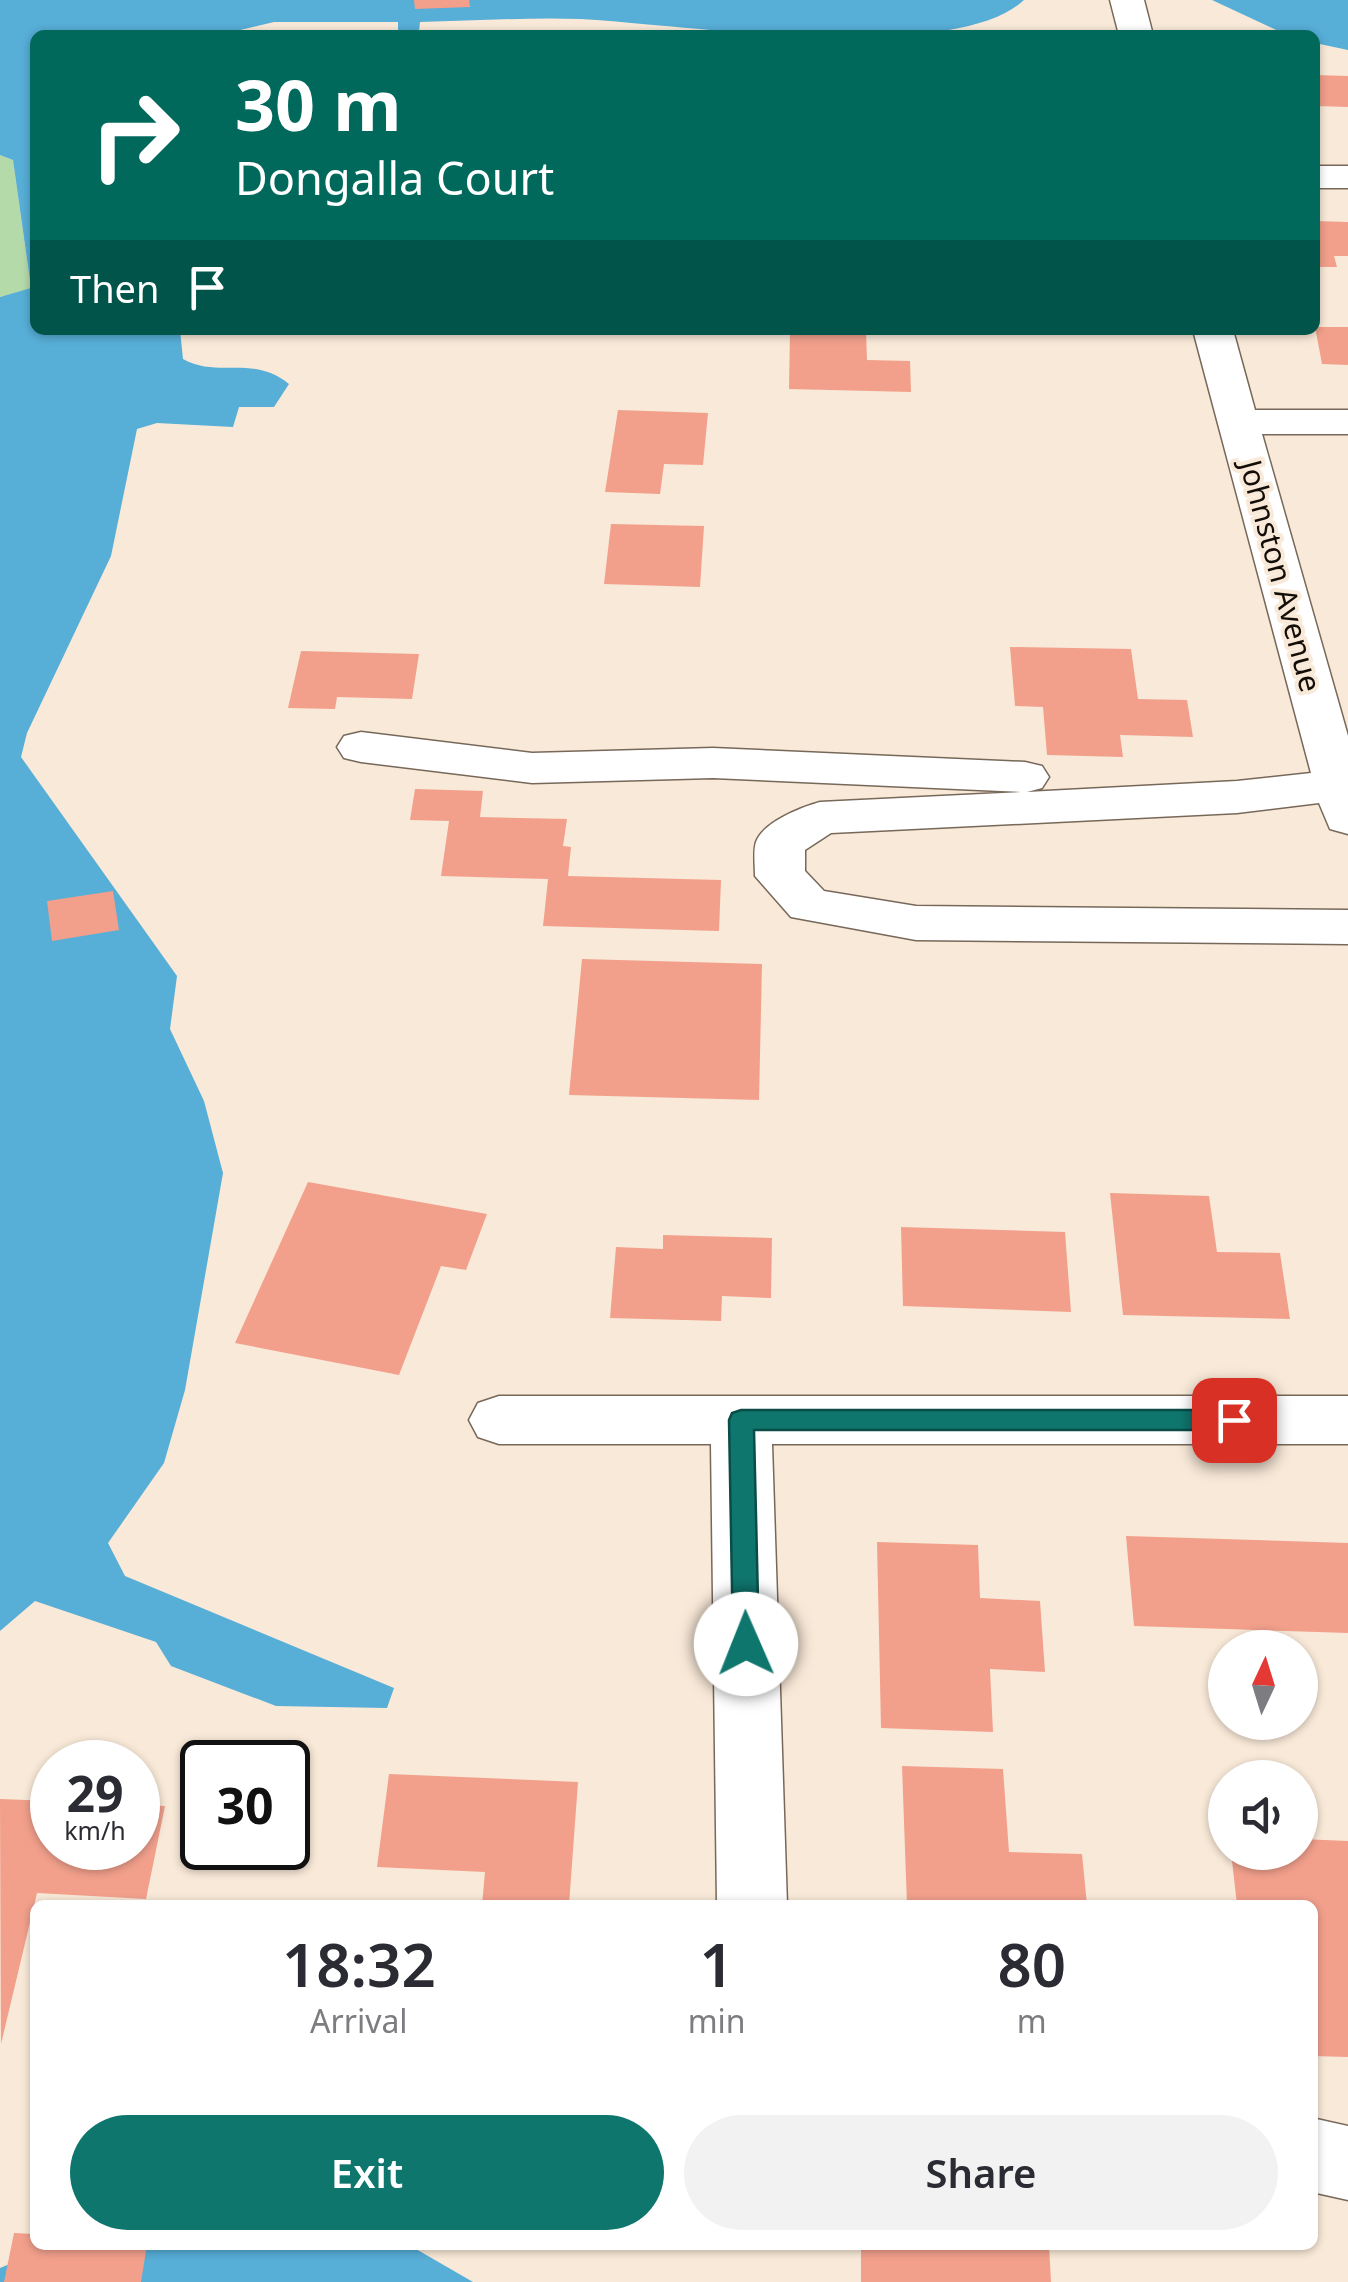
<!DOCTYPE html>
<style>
body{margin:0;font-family:"Noto Sans",sans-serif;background:#f2f2f3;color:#2b2b33;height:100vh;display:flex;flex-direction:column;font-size:38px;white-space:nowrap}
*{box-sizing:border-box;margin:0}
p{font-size:32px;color:#7c7c81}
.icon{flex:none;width:55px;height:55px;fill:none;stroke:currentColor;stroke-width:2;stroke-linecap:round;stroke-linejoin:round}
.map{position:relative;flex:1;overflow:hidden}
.details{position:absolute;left:30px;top:1900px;width:1288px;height:350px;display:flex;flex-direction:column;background:#fff;border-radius:15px;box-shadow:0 2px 8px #0004}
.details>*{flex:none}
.hud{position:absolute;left:30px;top:30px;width:1290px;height:305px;border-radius:15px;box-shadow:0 2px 8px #0004;background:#00695c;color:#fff;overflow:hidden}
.needle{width:65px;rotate:4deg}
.fabs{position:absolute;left:1208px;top:1630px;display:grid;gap:20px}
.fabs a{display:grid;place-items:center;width:110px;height:110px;border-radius:50%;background:#fff;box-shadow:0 2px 8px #0004;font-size:50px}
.speed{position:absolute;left:30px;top:1740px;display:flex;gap:20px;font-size:50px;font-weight:700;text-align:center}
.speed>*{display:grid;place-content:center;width:130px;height:130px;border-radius:50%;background:#fff;box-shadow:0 2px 8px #0004;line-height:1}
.speed small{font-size:25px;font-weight:400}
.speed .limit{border:5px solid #111;border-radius:15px;background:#fff;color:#111}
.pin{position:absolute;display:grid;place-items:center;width:85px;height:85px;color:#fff;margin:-42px;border-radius:20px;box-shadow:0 5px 15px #0006}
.me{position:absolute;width:110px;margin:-55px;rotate:359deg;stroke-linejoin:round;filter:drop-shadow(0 0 8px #0008)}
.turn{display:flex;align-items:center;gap:35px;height:210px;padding:0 40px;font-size:45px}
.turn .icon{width:130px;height:130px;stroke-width:2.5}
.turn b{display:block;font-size:70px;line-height:85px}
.then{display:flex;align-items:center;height:95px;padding:0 40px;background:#0003;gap:20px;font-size:38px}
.eta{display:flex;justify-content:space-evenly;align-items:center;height:170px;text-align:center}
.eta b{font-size:60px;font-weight:600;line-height:70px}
.action{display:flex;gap:20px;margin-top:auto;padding:20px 40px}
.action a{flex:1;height:115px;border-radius:60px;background:#0f766e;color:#fff;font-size:40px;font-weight:600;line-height:115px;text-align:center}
.action a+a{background:#f2f2f3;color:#2b2b33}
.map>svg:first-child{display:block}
</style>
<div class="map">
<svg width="1348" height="2282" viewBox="0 0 1348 2282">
<rect width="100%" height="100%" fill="#f9e9d8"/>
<!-- green -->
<polygon fill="#b5daaa" points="0,155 13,160 31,289 0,297"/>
<!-- water -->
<g fill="#57aed7">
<path d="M0 0H1024C955 66 677 24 581 19 528 17 473 21 420 22L419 32H398V22H274L219 35H35V330H180L183 359C219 379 252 354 289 384L274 407H239L233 427 157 423 137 429 111 556 27 733 21 757 177 976 170 1029 204 1101 223 1173 185 1390 164 1463 108 1543 125 1576 394 1688 387 1708 276 1706 171 1666 156 1642 35 1601 0 1631V297L31 288 13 160 0 155Z"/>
<polygon points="1212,0 1348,0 1348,50 1315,43 1315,35 1287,35"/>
<polygon points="56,2245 409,2245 473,2282 0,2282 0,2268"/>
</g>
<!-- building -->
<g fill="#f2a08c">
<polygon points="414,0 469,0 470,7 415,9"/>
<polygon points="1315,75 1348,76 1348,107 1315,106"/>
<polygon points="1315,221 1348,222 1348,256 1334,256 1337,267 1315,267"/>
<polygon points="1315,327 1348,327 1348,365 1322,364"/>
<polygon points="790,330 866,330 867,360 910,361 911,392 789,389"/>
<polygon points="618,410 708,413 703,465 664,464 660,494 605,492"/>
<polygon points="611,524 704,526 700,587 604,584"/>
<polygon points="1010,647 1131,649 1138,699 1187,700 1193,737 1120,735 1123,757 1047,755 1043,707 1015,706"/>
<polygon points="301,651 419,654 412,699 337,697 335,709 288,708"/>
<polygon points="415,789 483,791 480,817 567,819 563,846 571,847 568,876 721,880 719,931 543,926 548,879 441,876 449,821 410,820"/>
<polygon points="113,891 119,930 52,941 47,901"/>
<polygon points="582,959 762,964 759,1100 569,1095"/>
<polygon points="308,1182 487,1214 466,1270 441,1266 399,1375 235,1343"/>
<polygon points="1110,1193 1209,1196 1217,1252 1280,1253 1290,1319 1123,1315"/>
<polygon points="901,1227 1065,1232 1071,1312 903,1306"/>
<polygon points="663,1235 772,1238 771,1298 722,1296 721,1321 610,1318 616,1247 663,1249"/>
<polygon points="1126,1536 1348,1543 1348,1633 1134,1626"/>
<polygon points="877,1542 978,1545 980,1598 1040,1601 1045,1672 990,1669 993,1732 881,1728"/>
<polygon points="902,1766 1003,1769 1009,1852 1082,1854 1087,1905 907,1905"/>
<polygon points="389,1774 578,1782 569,1905 482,1905 485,1872 377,1867"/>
<polygon points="0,1799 52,1801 52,1848 138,1848 138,1805 165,1806 146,1899 37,1893 1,2044"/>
<polygon points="1300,1839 1348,1841 1348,2057 1312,2056 1312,1905 1237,1905 1231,1852 1300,1852"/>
<polygon points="14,2233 35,2234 35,2245 147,2245 141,2282 4,2282"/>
<polygon points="861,2245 1049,2245 1051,2282 861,2282"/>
</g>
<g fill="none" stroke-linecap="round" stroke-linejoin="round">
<!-- minor casing -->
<g stroke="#77685a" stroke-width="3">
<g id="minor">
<polygon points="1110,0 1144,0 1153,35 1119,35"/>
<rect x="1315" y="166" width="33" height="22"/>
<path d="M1193 330H1233L1255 410H1348V434H1262L1348 736V834L1330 829 1319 803 1237 813 831 833 805 850V871L824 891 916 906 1348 910V944L916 940 791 917 755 876C755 866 753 851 756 842 763 822 802 807 820 802L1022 792 713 778 532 783 361 762 344 758 337 747 344 736 361 732 532 753 713 748 1025 762 1042 766 1049 777 1042 788 1027 792 1237 781 1311 773Z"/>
<polygon points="499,1396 1348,1396 1348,1444 772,1444 787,1905 717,1905 711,1444 499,1444 478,1437 469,1420 478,1403"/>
<polygon points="1312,2118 1348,2126 1348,2200 1312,2192"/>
</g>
</g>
<!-- minor -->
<use href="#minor" fill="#fff" fill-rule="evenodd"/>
</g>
<!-- route -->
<polygon fill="#0f766e" stroke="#0a4d48" stroke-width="2.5" points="741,1410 1234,1410 1243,1413 1247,1420 1243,1427 1234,1430 754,1430 759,1644 755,1652 746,1656 737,1652 733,1644 729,1420 732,1413"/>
<g text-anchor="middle" stroke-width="8" stroke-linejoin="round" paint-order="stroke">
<!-- street labels -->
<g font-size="30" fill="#130d08" stroke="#f9e9d8">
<text transform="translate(1280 576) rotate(75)" y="10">Johnston Avenue</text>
</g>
</g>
</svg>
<div class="fabs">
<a><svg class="needle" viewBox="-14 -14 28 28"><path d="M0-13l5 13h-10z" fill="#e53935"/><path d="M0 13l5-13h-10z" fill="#7c7c81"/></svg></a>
<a><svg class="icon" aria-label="sound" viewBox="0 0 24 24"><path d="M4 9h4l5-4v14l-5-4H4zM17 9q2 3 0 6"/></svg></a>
</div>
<div class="speed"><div>29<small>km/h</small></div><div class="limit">30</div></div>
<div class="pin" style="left:1234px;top:1420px;background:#d93025"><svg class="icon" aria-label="arrive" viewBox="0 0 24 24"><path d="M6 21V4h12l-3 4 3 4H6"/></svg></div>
<svg class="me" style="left:746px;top:1644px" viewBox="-20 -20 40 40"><circle r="19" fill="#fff"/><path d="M0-13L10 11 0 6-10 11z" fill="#0f766e"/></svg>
<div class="hud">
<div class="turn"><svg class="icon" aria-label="right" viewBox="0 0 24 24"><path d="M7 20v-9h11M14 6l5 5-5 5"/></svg><div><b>30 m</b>Dongalla Court</div></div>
<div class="then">Then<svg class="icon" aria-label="arrive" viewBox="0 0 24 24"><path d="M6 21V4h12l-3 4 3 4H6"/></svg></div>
</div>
<section class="details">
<div class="eta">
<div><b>18:32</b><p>Arrival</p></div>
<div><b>1</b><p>min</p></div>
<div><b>80</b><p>m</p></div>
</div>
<div class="action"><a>Exit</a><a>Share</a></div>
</section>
</div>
